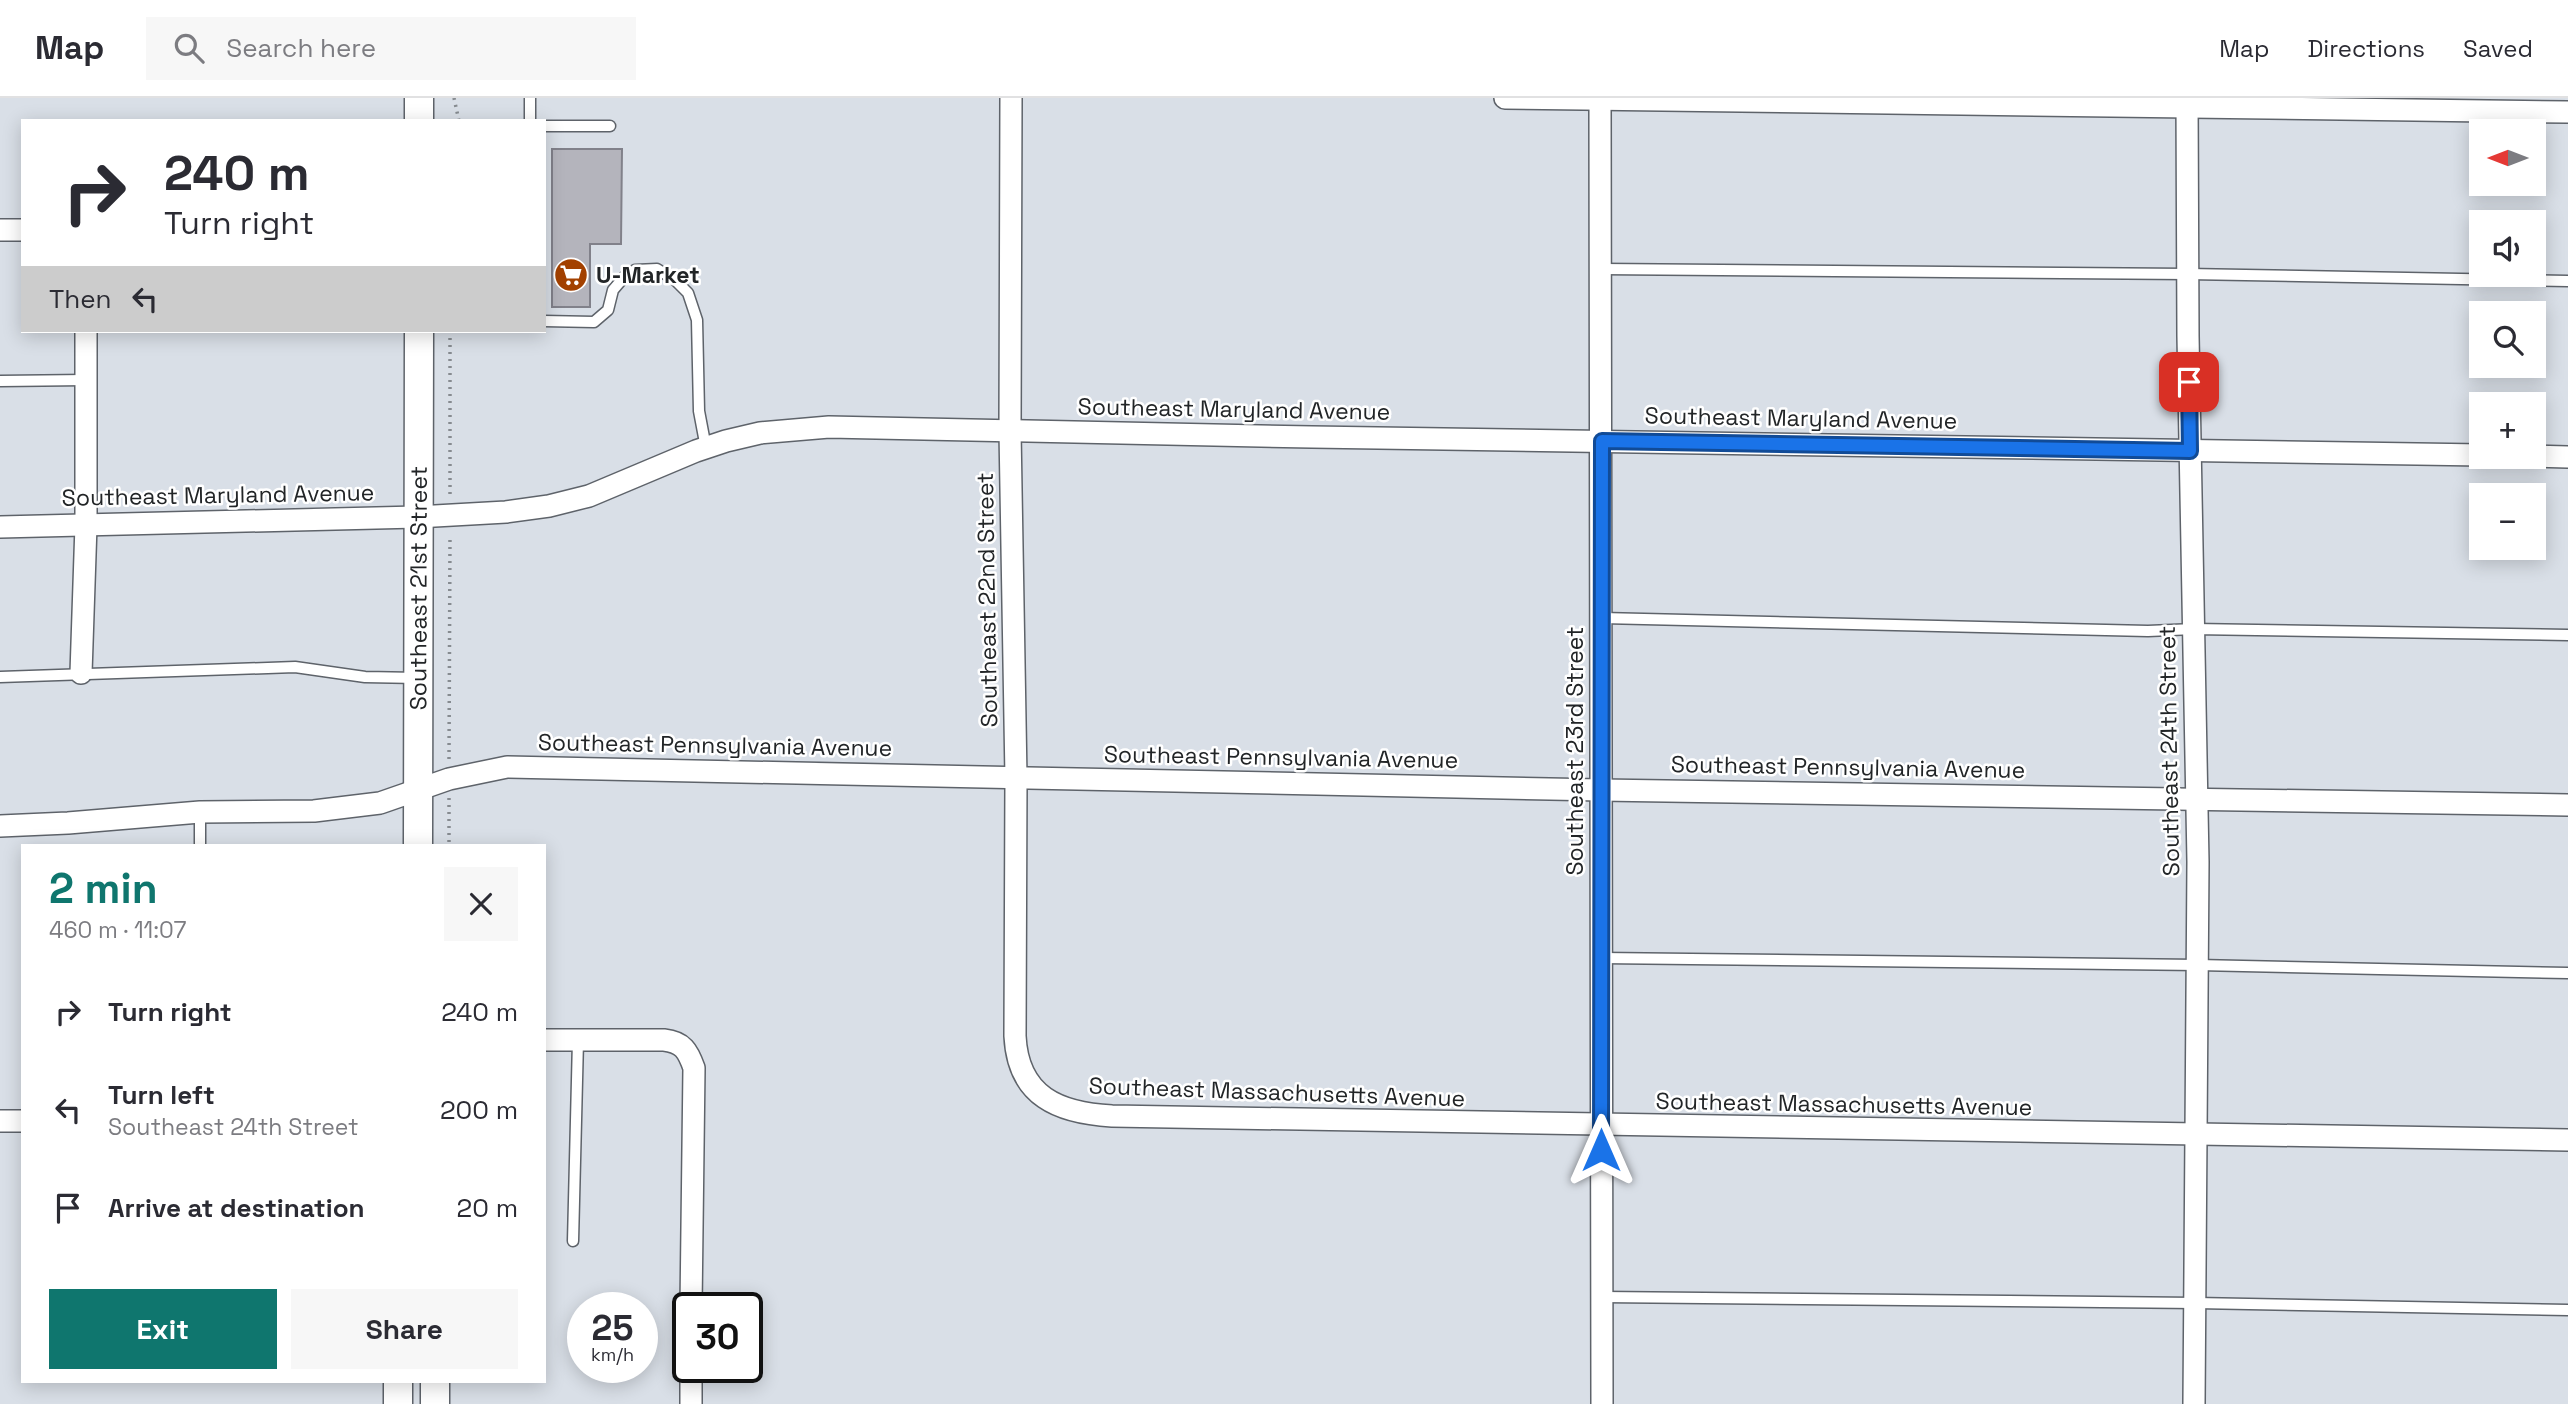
<!DOCTYPE html>
<meta charset="utf-8">
<style>
body{margin:0;font-family:"Space Grotesk",sans-serif;background:#f7f7f7;color:#2b2b33;height:100vh;display:flex;flex-direction:column;font-size:26px;white-space:nowrap}
*{box-sizing:border-box;margin:0}
p{font-size:23px;color:#7c7c81}
.icon{flex:none;width:38px;height:38px;fill:none;stroke:currentColor;stroke-width:2;stroke-linecap:round;stroke-linejoin:round}
.map{position:relative;flex:1;overflow:hidden}
.side{position:absolute;left:21px;top:746px;width:525px;height:539px;display:flex;flex-direction:column;background:#fff;border-radius:0px;box-shadow:0 4px 18px #0003}
.side>*{flex:none}
.hud{position:absolute;left:21px;top:21px;width:525px;height:214px;border-radius:0px;box-shadow:0 4px 18px #0003;background:#fff;color:#2b2b33;overflow:hidden}
.needle{width:46px;rotate:270deg}
.tools{position:absolute;left:2469px;top:21px;display:grid;gap:14px}
.tools a{display:grid;place-items:center;width:77px;height:77px;border-radius:0px;background:#fff;box-shadow:0 4px 18px #0003;font-size:35px}
.speed{position:absolute;left:567px;top:1194px;display:flex;gap:14px;font-size:35px;font-weight:700;text-align:center}
.speed>*{display:grid;place-content:center;width:91px;height:91px;border-radius:50%;background:#fff;box-shadow:0 4px 18px #0003;line-height:1}
.speed small{font-size:18px;font-weight:400}
.speed .limit{border:4px solid #111;border-radius:10px;background:#fff;color:#111}
.pin{position:absolute;display:grid;place-items:center;width:60px;height:60px;color:#fff;margin:-30px;border-radius:14px;box-shadow:0 4px 10px #0006}
.me{position:absolute;width:77px;margin:-38px;rotate:0deg;stroke-linejoin:round;filter:drop-shadow(0 0 5px #0008)}
.turn{display:flex;align-items:center;gap:24px;height:147px;padding:0 28px;font-size:32px}
.turn .icon{width:91px;height:91px;stroke-width:2.5}
.turn b{display:block;font-size:49px;line-height:60px}
.then{display:flex;align-items:center;height:66px;padding:0 28px;background:#0003;gap:14px;font-size:26px}
.round{display:grid;place-items:center;flex:none;width:74px;height:74px;border-radius:0px;background:#f7f7f7}
.head{display:flex;align-items:center;justify-content:space-between;height:119px;padding:0 28px}
h1{font-size:42px;font-weight:800;line-height:52px;color:#0f766e}
.primary-button{display:flex;gap:14px;margin-top:auto;padding:14px 28px}
.primary-button a{flex:1;height:80px;border-radius:0px;background:#0f766e;color:#fff;font-size:28px;font-weight:800;line-height:80px;text-align:center}
.primary-button a+a{background:#f7f7f7;color:#2b2b33}
ul{padding:0;list-style:none}
li{display:flex;align-items:center;gap:21px;height:98px;padding:0 28px}
li div{flex:1}
li b{display:block;font-size:26px}
li em{font-style:normal}
header{display:flex;align-items:center;gap:42px;box-sizing:border-box;height:98px;padding:0 35px;background:#fff;border-bottom:2px solid #e1e1e2}
header strong{font-size:33px}
nav{display:flex;gap:38px;margin-inline-start:auto;font-size:24px}
.search{width:490px;height:63px;background:#f7f7f7;display:flex;align-items:center;gap:18px;box-sizing:border-box;padding:0 24px;border-radius:0px;color:#7c7c81;font-size:26px}
.map>svg:first-child{display:block}
</style>
<header>
<strong>Map</strong>
<div class="search"><svg class="icon" aria-label="search" viewBox="0 0 24 24"><circle cx="10" cy="10" r="6"/><path d="M15 15l6 6"/></svg>Search here</div>
<nav><a>Map</a><a>Directions</a><a>Saved</a></nav>
</header>
<div class="map">
<svg width="2568" height="1306" viewBox="0 0 2568 1306">
<rect width="100%" height="100%" fill="#d9dfe7"/>
<!-- building -->
<polygon fill="#b4b4bc" stroke="#81818a" stroke-width="2" points="552,51 622,51 621,146 590,146 590,209 552,209"/>
<g fill="none" stroke-linecap="round" stroke-linejoin="round">
<!-- service casing -->
<g stroke="#5e636a" stroke-width="13">
<g id="service">
<polyline points="530,23 530,0"/>
<polyline points="544,28 610,28"/>
<polyline points="1601,171 2188,176 2568,183"/>
<polyline points="544,223 594,224 608,212 613,192 625,178 635,172 657,171 675,182 688,195 697,222 699,313 706,350"/>
<polyline points="0,283 86,282"/>
<polyline points="1602,520 2148,533 2194,531 2568,537"/>
<polyline points="0,579 295,569 365,579 418,580"/>
<polyline points="200,714 200,747"/>
<polyline points="1601,860 2198,867 2568,875"/>
<polyline points="573,1143 578,942"/>
<polyline points="1602,1199 2196,1205 2568,1212"/>
</g>
</g>
<!-- minor casing -->
<g stroke="#5e636a" stroke-width="24">
<g id="minor">
<path d="M1011 0 1010 333 1016 680 1015 938C1018 999 1059 1015 1112 1018L2568 1042"/>
<polyline points="1505,0 2568,14"/>
<polyline points="1600,0 1602,1306"/>
<polyline points="2187,0 2188,238 2198,764 2194,1306"/>
<polyline points="0,132 23,132"/>
<polyline points="2534,358 2568,359"/>
<polyline points="0,429 417,419 506,414 549,408 589,398 696,353 726,343 760,335 829,329 1312,339 2482,357"/>
<polyline points="81,575 86,427 86,233"/>
<polyline points="0,728 68,725 200,714 314,713 380,705 449,681 507,669 1601,692 2568,707"/>
<path d="M544 942H664C683 944 688 953 694 970L691 1209"/>
<polyline points="0,1023 23,1023"/>
<polyline points="691,1269 691,1306"/>
</g>
</g>
<!-- secondary casing -->
<g stroke="#5e636a" stroke-width="31">
<g id="secondary">
<polyline points="419,0 419,23"/>
<path id="s1" d="M418 747 419 233"/>
<polyline points="435,1283 435,1306"/>
<polyline points="398,1306 398,1283"/>
</g>
</g>
<!-- path -->
<g stroke="#868b90" stroke-width="3.5" stroke-dasharray="2 5" stroke-linecap="butt">
<polyline points="454,0 459,23"/>
<polyline points="450,233 450,399"/>
<polyline points="449,661 450,438"/>
<polyline points="449,700 449,747"/>
</g>
<!-- service -->
<use href="#service" stroke="#fff" stroke-width="10"/>
<!-- minor -->
<use href="#minor" stroke="#fff" stroke-width="21"/>
<!-- secondary -->
<use href="#secondary" stroke="#fff" stroke-width="28"/>
</g>
<g fill="none" stroke-linecap="round" stroke-linejoin="round">
<!-- route casing -->
<g stroke="#114b97" stroke-width="18">
<polyline id="route" points="1601,1052 1602,343 2190,353 2189,284"/>
</g>
<!-- route -->
<use href="#route" stroke="#1a73e8" stroke-width="12"/>
</g>
<!-- icons -->
<defs>
<g id="supermarket-disc" transform="scale(1.75)"><circle r="9.5" fill="#a34100" stroke="#fff"/><path d="M-6-5.5h2.5l.6 2H6L4.5 2H-2.5L-4.4-4H-6ZM-1.5 3.2a1.3 1.3 0 1 0 .1 0ZM3 3.2a1.3 1.3 0 1 0 .1 0Z" fill="#fff"/></g>
</defs>
<g fill-rule="evenodd">
<use href="#supermarket-disc" x="571" y="177"/>
</g>
<g text-anchor="middle" stroke-width="5" stroke-linejoin="round" paint-order="stroke">
<!-- poi labels -->
<g font-size="23" font-weight="bold" fill="#222527" stroke="#fff" text-anchor="start">
<text x="596" y="185">U-Market</text>
</g>
<!-- street labels -->
<g font-size="23" fill="#222527" stroke="#fff">
<text transform="translate(1234 311) rotate(1)" y="8">Southeast Maryland Avenue</text>
<text transform="translate(1801 320) rotate(1)" y="8">Southeast Maryland Avenue</text>
<text transform="translate(218 397) rotate(-1)" y="8">Southeast Maryland Avenue</text>
<text dy="8" stroke="none"><textPath href="#s1" startOffset="257">Southeast 21st Street</textPath></text>
<text transform="translate(987 502) rotate(-91)" y="8">Southeast 22nd Street</text>
<text transform="translate(715 647) rotate(1)" y="8">Southeast Pennsylvania Avenue</text>
<text transform="translate(1575 653) rotate(-90)" y="8">Southeast 23rd Street</text>
<text transform="translate(2169 653) rotate(-91)" y="8">Southeast 24th Street</text>
<text transform="translate(1281 659) rotate(1)" y="8">Southeast Pennsylvania Avenue</text>
<text transform="translate(1848 669) rotate(1)" y="8">Southeast Pennsylvania Avenue</text>
<text transform="translate(1277 994) rotate(2)" y="8">Southeast Massachusetts Avenue</text>
<text transform="translate(1844 1006) rotate(1)" y="8">Southeast Massachusetts Avenue</text>
</g>
</g>
</svg>
<div class="tools">
<a><svg class="needle" viewBox="-14 -14 28 28"><path d="M0-13l5 13h-10z" fill="#e53935"/><path d="M0 13l5-13h-10z" fill="#7c7c81"/></svg></a>
<a><svg class="icon" aria-label="sound" viewBox="0 0 24 24"><path d="M4 9h4l5-4v14l-5-4H4zM17 9q2 3 0 6"/></svg></a>
<a><svg class="icon" aria-label="search" viewBox="0 0 24 24"><circle cx="10" cy="10" r="6"/><path d="M15 15l6 6"/></svg></a>
<a>+</a>
<a>−</a>
</div>
<div class="speed"><div>25<small>km/h</small></div><div class="limit">30</div></div>
<div class="pin" style="left:2189px;top:284px;background:#d93025"><svg class="icon" aria-label="arrive" viewBox="0 0 24 24"><path d="M6 21V4h12l-3 4 3 4H6"/></svg></div>
<svg class="me" style="left:1601px;top:1052px" viewBox="-20 -20 40 40"><path d="M0-17L14 15 0 8-14 15z" fill="#1a73e8" stroke="#fff" stroke-width="4"/></svg>
<div class="hud">
<div class="turn"><svg class="icon" aria-label="right" viewBox="0 0 24 24"><path d="M7 20v-9h11M14 6l5 5-5 5"/></svg><div><b>240 m</b>Turn right</div></div>
<div class="then">Then<svg class="icon" aria-label="left" viewBox="0 0 24 24"><path d="M17 20v-9H6M10 6l-5 5 5 5"/></svg></div>
</div>
<section class="side">
<div class="head"><div><h1>2 min</h1><p>460 m · 11:07</p></div><a class="round"><svg class="icon" aria-label="close" viewBox="0 0 24 24"><path d="M6 6l12 12M18 6L6 18"/></svg></a></div>
<ul>
<li><svg class="icon" aria-label="right" viewBox="0 0 24 24"><path d="M7 20v-9h11M14 6l5 5-5 5"/></svg><div><b>Turn right</b></div><em>240 m</em></li>
<li><svg class="icon" aria-label="left" viewBox="0 0 24 24"><path d="M17 20v-9H6M10 6l-5 5 5 5"/></svg><div><b>Turn left</b><p>Southeast 24th Street</p></div><em>200 m</em></li>
<li><svg class="icon" aria-label="arrive" viewBox="0 0 24 24"><path d="M6 21V4h12l-3 4 3 4H6"/></svg><div><b>Arrive at destination</b></div><em>20 m</em></li>
</ul>
<div class="primary-button"><a>Exit</a><a>Share</a></div>
</section>
</div>
